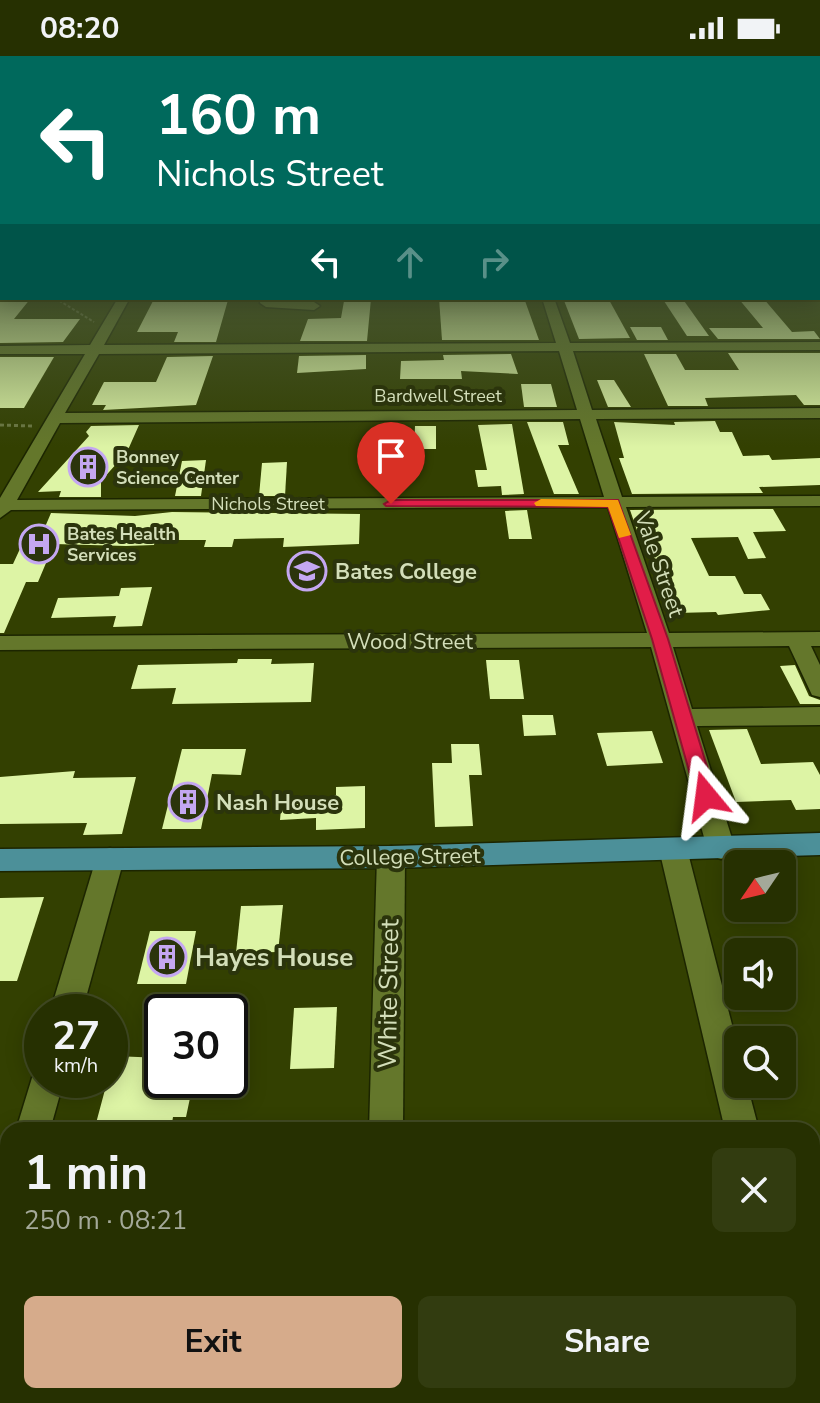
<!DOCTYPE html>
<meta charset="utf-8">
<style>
body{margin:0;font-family:"Nunito Sans",sans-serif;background:#323c10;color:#f1f3f6;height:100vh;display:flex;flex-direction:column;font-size:30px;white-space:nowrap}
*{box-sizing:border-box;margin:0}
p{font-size:26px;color:#a4a999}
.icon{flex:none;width:44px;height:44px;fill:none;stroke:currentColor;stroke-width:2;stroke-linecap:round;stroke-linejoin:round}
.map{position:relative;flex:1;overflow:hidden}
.panel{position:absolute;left:0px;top:1066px;width:820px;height:282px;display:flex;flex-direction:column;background:#263001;border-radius:24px 24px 0 0;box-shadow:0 4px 20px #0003,0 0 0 2px #424b23}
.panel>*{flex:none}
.banner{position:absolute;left:0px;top:0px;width:820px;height:244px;box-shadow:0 4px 20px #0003,0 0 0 2px #424b23;background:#00695c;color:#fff;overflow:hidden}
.needle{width:52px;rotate:235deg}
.tools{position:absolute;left:724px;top:794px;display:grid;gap:16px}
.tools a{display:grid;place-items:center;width:72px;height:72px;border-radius:12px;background:#263001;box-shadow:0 4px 20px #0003,0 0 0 2px #424b23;font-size:40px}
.speed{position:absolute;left:24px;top:938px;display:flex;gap:16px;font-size:40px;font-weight:700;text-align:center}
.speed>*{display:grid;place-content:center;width:104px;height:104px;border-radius:50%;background:#263001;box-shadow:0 4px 20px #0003,0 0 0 2px #424b23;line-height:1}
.speed small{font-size:20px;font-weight:400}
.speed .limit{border:4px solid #111;border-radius:12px;background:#fff;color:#111}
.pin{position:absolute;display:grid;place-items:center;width:68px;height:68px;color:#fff;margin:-82px -34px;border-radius:50% 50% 50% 0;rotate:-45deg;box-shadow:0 0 8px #0007}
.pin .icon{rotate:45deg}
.me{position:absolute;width:88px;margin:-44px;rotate:344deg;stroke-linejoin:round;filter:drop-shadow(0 0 6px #0008)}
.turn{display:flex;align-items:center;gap:28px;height:168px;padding:0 24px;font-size:36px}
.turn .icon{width:104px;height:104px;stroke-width:2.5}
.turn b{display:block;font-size:56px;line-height:68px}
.lanes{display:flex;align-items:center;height:76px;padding:0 24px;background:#0003;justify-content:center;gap:40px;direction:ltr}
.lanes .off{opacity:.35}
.round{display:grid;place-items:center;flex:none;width:84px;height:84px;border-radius:12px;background:#323c10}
.headline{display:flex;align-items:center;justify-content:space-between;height:136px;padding:0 24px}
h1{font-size:48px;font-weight:700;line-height:60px}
.primary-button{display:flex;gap:16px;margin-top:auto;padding:16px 24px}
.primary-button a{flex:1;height:92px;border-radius:12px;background:#d6ab8b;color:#111;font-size:32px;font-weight:700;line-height:92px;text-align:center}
.primary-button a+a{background:#323c10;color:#f1f3f6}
.status{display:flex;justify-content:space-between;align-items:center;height:56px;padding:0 40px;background:#263001;direction:ltr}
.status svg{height:22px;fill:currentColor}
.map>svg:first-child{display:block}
</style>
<div class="status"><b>08:20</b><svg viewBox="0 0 49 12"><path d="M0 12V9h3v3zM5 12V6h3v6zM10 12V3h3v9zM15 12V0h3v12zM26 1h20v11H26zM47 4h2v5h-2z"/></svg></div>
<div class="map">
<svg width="820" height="1347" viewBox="0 0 820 1347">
<rect width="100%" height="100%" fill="#334001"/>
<!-- building -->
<g fill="#ddf4a5">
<polygon points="0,242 31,242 14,263 80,263 63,286 0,287"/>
<polygon points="439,242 524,242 539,284 442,284"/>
<polygon points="563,242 608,242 630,282 579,283"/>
<polygon points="662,242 682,242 709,280 687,280"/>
<polygon points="738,242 763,242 792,276 814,275 820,283 718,283 709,272 763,272"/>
<polygon points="371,243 367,285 300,285 308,263 341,262 344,245"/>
<polygon points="228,244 216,286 174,286 178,276 137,276 153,245"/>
<polygon points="630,271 661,271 668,284 637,284"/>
<polygon points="728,297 820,297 820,349 804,349 796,339 705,342 708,350 668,350 644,298 676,298 685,314 739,314"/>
<polygon points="511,298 518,318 461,315 462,323 400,323 401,305 444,304 443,299"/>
<polygon points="366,299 366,313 297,317 299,300"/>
<polygon points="213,300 196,349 103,354 106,349 92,349 104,326 156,326 167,301"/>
<polygon points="0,301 54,301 24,352 0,352"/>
<polygon points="597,324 614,324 631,351 608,351"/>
<polygon points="521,328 551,328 557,351 524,351"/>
<polygon points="715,365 720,376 732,376 743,400 769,399 772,404 820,402 820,429 759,431 763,437 632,438 619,402 624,402 614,366 675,369 674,366"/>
<polygon points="527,366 563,366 569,389 558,389 579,438 554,438"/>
<polygon points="512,368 524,438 502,439 501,430 478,431 475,414 487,414 478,369"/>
<polygon points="139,369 127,396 101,425 101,441 59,441 61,435 38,436 89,380 86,376 91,370"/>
<polygon points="415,370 436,370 436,393 414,393"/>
<polygon points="206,404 201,440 175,440 182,405"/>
<polygon points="287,406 285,440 259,440 262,407"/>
<polygon points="773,453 786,475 753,476 766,502 748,503 738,481 691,482 709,520 735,520 744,538 761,538 770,554 718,559 716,556 676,557 647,483 640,483 630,454"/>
<polygon points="527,454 532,483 509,483 505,455"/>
<polygon points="172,456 360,458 359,488 283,491 284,482 234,483 232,491 204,491 206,484 155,484 154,489 126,490 54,488 38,526 26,526 4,577 0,577 0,508 13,508 30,471 45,471 51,457 135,460"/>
<polygon points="152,531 142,570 113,571 116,560 51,562 58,542 119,540 121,532"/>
<polygon points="238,603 272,603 271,608 314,607 311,646 172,648 176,632 131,633 138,609 237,607"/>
<polygon points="486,604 519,604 524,643 490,643"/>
<polygon points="795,609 809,640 820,644 820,648 800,648 780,610"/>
<polygon points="522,659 553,659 556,679 524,680"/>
<polygon points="747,673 761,708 813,706 820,719 820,753 796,754 791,744 736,746 709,674"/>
<polygon points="652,675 663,707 607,710 597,677"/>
<polygon points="451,688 479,688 482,719 469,719 473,770 435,771 432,707 452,707"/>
<polygon points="182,693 246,693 241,719 212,718 201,773 162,773"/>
<polygon points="75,715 73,722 136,721 122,778 83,779 87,767 0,768 0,721"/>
<polygon points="365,730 365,772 316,774 316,762 280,764 282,742 329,741 336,739 336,731"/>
<polygon points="44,841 17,925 0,925 0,842"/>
<polygon points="283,849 278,896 236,897 241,850"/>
<polygon points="150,875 196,875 186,928 137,928"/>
<polygon points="337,951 334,1012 290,1013 294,952"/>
<polygon points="114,1000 162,1002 162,1024 171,1024 167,1042 190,1042 186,1061 173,1061 171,1073 95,1071"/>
</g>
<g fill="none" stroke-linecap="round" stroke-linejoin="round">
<!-- minor casing -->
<g stroke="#1c2500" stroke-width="3">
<g id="minor">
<rect x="818" y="227" width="2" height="8"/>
<rect x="0" y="228" width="2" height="8"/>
<path d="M118 242H130L104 289 556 287 542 242H554L570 287 820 286V294L573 295 592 354 820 352V362L596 363 622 441 820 440V450L626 451 669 577 820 576V590H811L820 609V641L812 639 789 590 673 591 692 653 820 651V669L697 670 735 792 731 800 721 803 711 800 707 792 651 591 0 594V580L647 577 608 451 11 454 0 462V442L85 298H0V290L90 289ZM559 295 577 354 65 357 99 298ZM580 363 604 441 17 444 60 367Z"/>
<polygon points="261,242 314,246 320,250 314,254 266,251 260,247"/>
<polygon points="673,782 683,785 687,793 738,992 738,1028 747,1028 759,1074 725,1074 659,793 663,785"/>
<polygon points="391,790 401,793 405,801 403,1074 369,1074 377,801 381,793"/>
<polygon points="110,792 120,795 124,803 82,956 50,956 96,803 100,795"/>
<polygon points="42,1009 42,1024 64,1024 50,1074 16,1074 35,1012"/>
<polygon points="8,1144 8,1206 0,1209 0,1147"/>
<polygon points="812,1321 820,1325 820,1347 788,1347 786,1340 812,1340"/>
<rect x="359" y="1340" width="42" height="7"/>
</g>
</g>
<!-- major casing -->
<g stroke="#1c2500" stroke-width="3">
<g id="major">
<polygon points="818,206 820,206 820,214 818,213"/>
<polygon points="820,777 820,799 391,812 0,815 0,793 391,790"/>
</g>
</g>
<!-- path-far1 -->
<polyline stroke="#6c7843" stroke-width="2" stroke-dasharray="3 2" stroke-linecap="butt" points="55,242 94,266"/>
<!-- path -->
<polyline stroke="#6c7843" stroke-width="3" stroke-dasharray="4 3" stroke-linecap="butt" points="0,369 32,370"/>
<!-- minor -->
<use href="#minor" fill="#64772b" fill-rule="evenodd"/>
<!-- major -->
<use href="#major" fill="#4c9099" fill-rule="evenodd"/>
</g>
<!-- sky -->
<linearGradient id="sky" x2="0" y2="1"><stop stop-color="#1c2301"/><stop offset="0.52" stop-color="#4a5938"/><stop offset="1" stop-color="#4a5938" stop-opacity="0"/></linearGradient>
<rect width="820" height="391" fill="url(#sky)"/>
<!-- route -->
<polygon fill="#e11d48" stroke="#92132f" stroke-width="2" points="391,444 618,444 668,583 716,740 713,745 699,745 696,740 652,583 608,451 386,450 384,448"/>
<!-- slow -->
<polygon fill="#f59e0b" points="541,443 618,444 631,479 619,482 608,451 536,450 534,447"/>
<!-- icons -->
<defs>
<g id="building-ring" transform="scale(2)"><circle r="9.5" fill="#2b340c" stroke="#c4a7f1" stroke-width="1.5"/><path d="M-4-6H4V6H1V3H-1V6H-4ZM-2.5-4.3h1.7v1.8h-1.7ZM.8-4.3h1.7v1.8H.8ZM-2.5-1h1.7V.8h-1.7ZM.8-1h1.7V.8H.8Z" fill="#c4a7f1"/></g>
<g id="hospital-ring" transform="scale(2)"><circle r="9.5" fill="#2b340c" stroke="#c4a7f1" stroke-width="1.5"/><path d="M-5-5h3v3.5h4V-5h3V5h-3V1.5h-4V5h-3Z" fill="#c4a7f1"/></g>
<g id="university-ring" transform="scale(2)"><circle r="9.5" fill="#2b340c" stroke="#c4a7f1" stroke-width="1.5"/><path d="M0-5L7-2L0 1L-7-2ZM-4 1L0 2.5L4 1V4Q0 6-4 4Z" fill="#c4a7f1"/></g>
</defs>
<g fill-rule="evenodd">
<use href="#building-ring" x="88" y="411"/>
<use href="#hospital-ring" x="39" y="488"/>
<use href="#university-ring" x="307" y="515"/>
<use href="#building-ring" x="188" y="746"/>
<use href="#building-ring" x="167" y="901"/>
</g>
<g text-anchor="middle" stroke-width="8" stroke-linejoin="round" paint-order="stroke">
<!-- far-street labels -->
<g font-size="18" fill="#d3deb9" stroke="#2b340c">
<text x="438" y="346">Bardwell Street</text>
<text x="268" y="454">Nichols Street</text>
</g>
<!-- far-poi labels -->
<g font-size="18" font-weight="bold" fill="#d3deb9" stroke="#2b340c" text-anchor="start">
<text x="116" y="407">Bonney<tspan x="116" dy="21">Science Center</tspan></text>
<text x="67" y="484">Bates Health<tspan x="67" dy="21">Services</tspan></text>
</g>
<!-- street labels -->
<g font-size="22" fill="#d3deb9" stroke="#2b340c">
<text transform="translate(660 508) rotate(71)" y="8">Vale Street</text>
<text x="410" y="593">Wood Street</text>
<text transform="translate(410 800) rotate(-1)" y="8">College Street</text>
</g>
<!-- poi labels -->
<g font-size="22" font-weight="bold" fill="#d3deb9" stroke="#2b340c" text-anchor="start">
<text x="335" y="523">Bates College</text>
<text x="216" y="754">Nash House</text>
</g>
<!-- near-poi labels -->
<g font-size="26" font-weight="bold" fill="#d3deb9" stroke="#2b340c" text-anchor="start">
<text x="195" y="910">Hayes House</text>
</g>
<!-- near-street labels -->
<g font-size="26" fill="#d3deb9" stroke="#2b340c">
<text transform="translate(388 938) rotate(-89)" y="9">White Street</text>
</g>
</g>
</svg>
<div class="tools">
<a><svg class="needle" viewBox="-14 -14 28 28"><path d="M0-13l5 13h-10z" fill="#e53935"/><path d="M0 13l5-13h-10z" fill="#a4a999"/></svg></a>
<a><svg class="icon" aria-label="sound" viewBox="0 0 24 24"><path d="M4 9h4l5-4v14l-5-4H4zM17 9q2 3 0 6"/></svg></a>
<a><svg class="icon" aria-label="search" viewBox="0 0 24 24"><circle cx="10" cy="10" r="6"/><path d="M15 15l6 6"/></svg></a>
</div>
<div class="speed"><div>27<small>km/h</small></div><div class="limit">30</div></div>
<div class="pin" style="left:391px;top:448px;background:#d93025"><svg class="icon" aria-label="arrive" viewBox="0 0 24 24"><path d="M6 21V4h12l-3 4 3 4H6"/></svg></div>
<svg class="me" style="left:706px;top:740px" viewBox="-20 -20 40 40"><path d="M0-17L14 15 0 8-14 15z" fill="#e11d48" stroke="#fff" stroke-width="4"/></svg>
<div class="banner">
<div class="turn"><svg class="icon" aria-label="left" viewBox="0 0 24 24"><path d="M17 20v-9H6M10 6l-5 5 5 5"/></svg><div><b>160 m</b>Nichols Street</div></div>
<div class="lanes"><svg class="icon" aria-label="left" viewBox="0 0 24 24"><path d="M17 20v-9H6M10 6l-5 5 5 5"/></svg><svg class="icon off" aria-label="ahead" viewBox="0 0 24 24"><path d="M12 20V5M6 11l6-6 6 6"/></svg><svg class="icon off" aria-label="right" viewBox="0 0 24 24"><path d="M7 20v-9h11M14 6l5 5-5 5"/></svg></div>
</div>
<section class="panel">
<div class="headline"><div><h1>1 min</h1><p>250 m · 08:21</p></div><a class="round"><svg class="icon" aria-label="close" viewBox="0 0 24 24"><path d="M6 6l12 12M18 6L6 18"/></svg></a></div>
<div class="primary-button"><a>Exit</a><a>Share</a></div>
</section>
</div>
